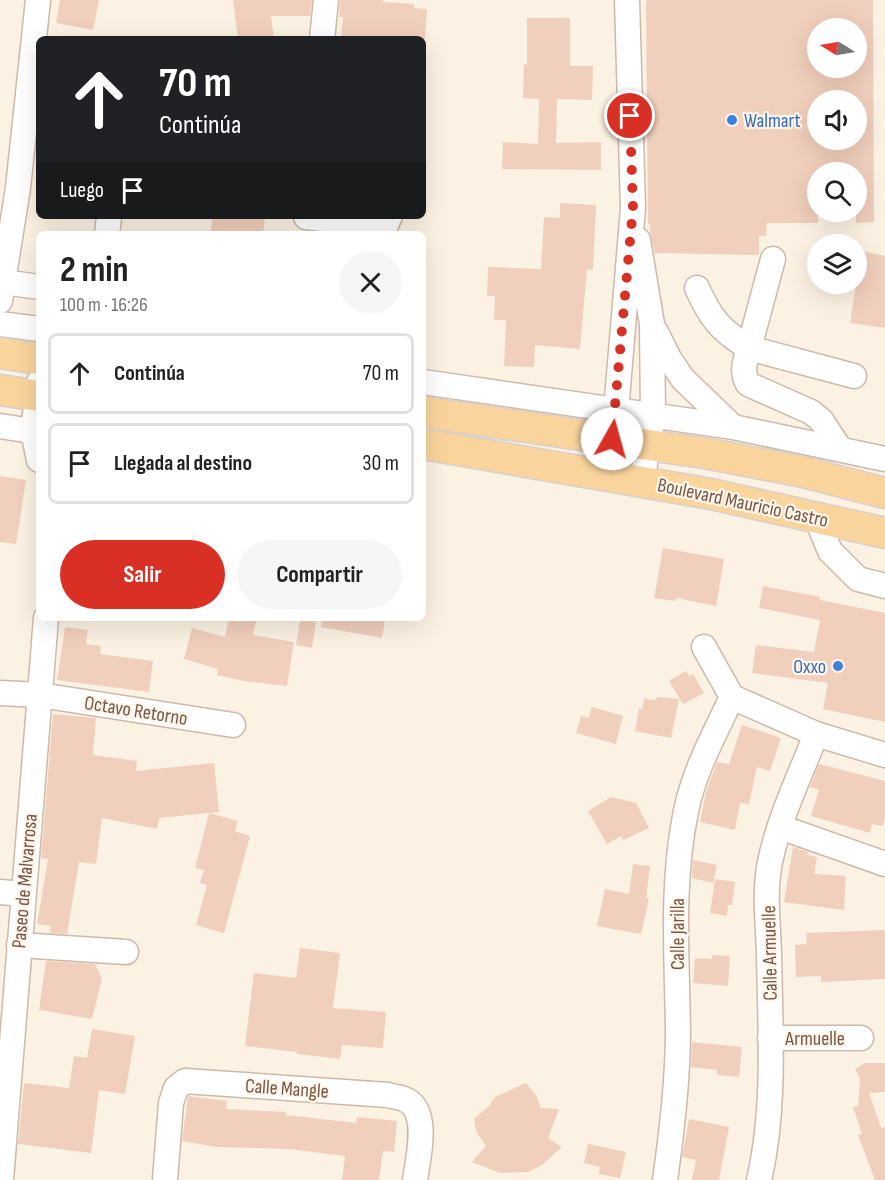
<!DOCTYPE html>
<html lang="es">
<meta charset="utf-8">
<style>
body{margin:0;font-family:"Sofia Sans Condensed",sans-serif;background:#f6f6f6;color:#222;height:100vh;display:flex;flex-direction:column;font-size:22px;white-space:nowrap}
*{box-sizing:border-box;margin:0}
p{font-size:20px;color:#767676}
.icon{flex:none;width:33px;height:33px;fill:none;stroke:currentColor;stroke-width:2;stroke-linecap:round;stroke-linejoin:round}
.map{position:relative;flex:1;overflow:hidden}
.details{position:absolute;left:36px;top:231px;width:390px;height:390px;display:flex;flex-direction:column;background:#fff;border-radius:9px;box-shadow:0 6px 24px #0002}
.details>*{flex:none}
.top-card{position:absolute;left:36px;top:36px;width:390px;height:183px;border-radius:9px;box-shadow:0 6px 24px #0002;background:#202124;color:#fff;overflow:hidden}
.needle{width:39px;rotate:281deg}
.buttons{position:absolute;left:807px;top:18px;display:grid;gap:12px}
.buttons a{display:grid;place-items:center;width:60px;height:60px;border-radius:50%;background:#fff;box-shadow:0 6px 24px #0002;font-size:30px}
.pin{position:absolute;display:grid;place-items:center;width:51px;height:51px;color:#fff;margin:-26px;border:3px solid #fff;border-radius:50%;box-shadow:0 2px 6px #0007}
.me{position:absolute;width:66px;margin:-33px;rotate:7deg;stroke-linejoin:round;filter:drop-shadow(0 0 4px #0008)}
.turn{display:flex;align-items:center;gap:21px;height:126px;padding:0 24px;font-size:27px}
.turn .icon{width:78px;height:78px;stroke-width:2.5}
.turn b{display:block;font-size:42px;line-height:51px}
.then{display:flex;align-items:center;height:57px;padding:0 24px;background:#0003;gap:12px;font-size:22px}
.round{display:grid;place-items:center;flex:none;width:63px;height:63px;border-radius:32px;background:#f6f6f6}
.overview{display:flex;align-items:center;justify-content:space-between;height:102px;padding:0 24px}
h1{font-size:36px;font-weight:700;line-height:45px}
.button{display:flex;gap:12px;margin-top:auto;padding:12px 24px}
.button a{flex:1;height:69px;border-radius:36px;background:#d93025;color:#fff;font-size:24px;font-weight:700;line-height:69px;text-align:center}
.button a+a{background:#f6f6f6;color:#222}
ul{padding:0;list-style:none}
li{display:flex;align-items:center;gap:18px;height:81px;margin:0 12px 9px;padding:0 12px;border:3px solid #e0e0e0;border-radius:9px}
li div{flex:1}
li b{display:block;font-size:22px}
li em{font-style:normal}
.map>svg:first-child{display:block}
</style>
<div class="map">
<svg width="885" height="1180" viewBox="0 0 885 1180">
<rect width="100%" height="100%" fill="#fbf2e3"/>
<!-- building -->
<g fill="#f0cfbc" fill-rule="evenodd">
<polygon points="60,0 99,0 93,30 56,23"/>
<polygon points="233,0 312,0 310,16 271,16 274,39 238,39"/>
<polygon points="340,0 383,0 383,2 414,4 414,8 427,9 425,39 341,39 343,17 339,17"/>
<path d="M646 0H873L874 222 856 223V172H818V223H767L766 236H759V255L655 253 650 232V224H648ZM818 28H856V68H818ZM818 100H856V140H818Z"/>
<polygon points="527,18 570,18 570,66 593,66 592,100 557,99 556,143 601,142 601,170 502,169 503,142 538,144 539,99 523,98 524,64 527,65"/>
<polygon points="560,203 596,205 593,270 587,269 580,349 535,345 534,367 504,366 506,320 494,320 495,296 487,296 488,267 541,269 544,217 560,218"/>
<polygon points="213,216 265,217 263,234 210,234"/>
<polygon points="856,250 885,256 885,328 850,323 856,284"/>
<polygon points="0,476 26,480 16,544 0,542"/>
<polygon points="663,548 724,559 716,606 676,598 676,601 654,598"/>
<polygon points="763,586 820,597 820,600 885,613 885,722 823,709 828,683 752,673 756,645 814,652 820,620 759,608"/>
<polygon points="229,618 257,618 253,635 294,642 287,686 244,681 217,675 218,669 184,659 192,628 225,637"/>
<polygon points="322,618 374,618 385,620 382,638 321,627"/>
<polygon points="300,620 316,622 312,648 296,645"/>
<polygon points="65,627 88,630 86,644 101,646 100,654 153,661 149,692 57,680"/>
<polygon points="686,671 689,676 693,674 704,693 683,704 669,681"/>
<polygon points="657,697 679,699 671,738 635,731 639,708 642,710 644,699 656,700"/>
<polygon points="592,707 623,716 616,744 576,733 581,716 589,718"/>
<polygon points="53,714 96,718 93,755 137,761 136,771 214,763 219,812 159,818 157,829 102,818 96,864 79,862 67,934 50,933 51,926 37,924 48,859 41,858"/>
<polygon points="742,725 781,738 770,771 757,767 749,804 740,803 735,830 700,822 706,792 717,762 729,764"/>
<polygon points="819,764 885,781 885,817 883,826 872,824 870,833 811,816 819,790 810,787"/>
<polygon points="611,797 636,803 649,828 623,840 621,836 607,844 588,811"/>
<polygon points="209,813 238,821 235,831 250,836 224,933 196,925 207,885 200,883 204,870 195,868"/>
<polygon points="793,847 808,852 807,855 817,857 814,874 846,876 844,910 784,902"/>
<polygon points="693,860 717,865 713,883 692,878"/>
<polygon points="633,864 650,866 646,898 649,898 641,934 597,926 605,889 629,894"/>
<polygon points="715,879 735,882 732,905 728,905 727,916 710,913"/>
<polygon points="885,930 885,979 821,982 821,976 796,977 795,945 807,944 806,933"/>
<polygon points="300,948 340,953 333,1008 386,1012 383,1048 342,1045 340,1059 297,1054 297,1052 245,1046 254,973 296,978"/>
<polygon points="712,955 730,956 728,986 693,983 695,958 712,959"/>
<polygon points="46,961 95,964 102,979 92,1019 39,1010"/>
<polygon points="92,1029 135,1036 125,1094 99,1090 91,1153 18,1144 24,1083 69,1088 74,1056 87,1058"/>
<polygon points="692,1042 742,1047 739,1077 717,1075 717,1070 691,1067"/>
<polygon points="865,1063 885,1063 885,1092 869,1093 881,1128 885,1127 885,1180 875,1180 858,1135 862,1134 853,1107 858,1106 860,1078 855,1069"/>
<polygon points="526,1083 536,1095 541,1108 559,1109 548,1138 562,1147 542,1165 528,1172 500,1173 472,1162 486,1146 476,1131 474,1119 489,1106 495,1097"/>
<polygon points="188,1096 227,1101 226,1109 286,1112 286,1115 356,1123 357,1117 397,1121 394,1152 383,1151 379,1180 342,1180 345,1156 289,1149 217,1147 182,1141"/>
<polygon points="689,1119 729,1127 719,1180 692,1180 696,1160 682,1157"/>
<polygon points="588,1144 626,1152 620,1178 599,1174 600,1167 584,1163"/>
</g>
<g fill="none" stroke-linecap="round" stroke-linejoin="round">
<!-- minor casing -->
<g stroke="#cdb9aa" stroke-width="27">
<g id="minor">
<polyline points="322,39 326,0"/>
<polyline points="306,217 381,226 386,225 390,216"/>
<polyline points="107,234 109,217"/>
<polyline points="638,240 652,324 653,416 642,482"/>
<polyline points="773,259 749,348 854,376"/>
<polyline points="3,282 39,287"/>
<path d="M697 288C711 319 720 330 749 348 745 361 741 372 748 384L811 412 821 420 840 449"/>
<polyline points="0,301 18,188 38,0"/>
<polyline points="0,324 39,329"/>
<polyline points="656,332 670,360 683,379 733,427"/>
<polyline points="39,382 33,431 39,460"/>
<polyline points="423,382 733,427 885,459"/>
<polyline points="0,426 39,432"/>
<polyline points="606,475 616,411 633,208 627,0"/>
<polyline points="816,517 830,551 858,579 885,586"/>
<polyline points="0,693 40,695 233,725"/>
<polyline points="732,697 816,734 885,755"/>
<polyline points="780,827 885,864"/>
<polyline points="0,892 23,894"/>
<polyline points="19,945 126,952"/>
<polyline points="770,1038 861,1038"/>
<polyline points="1,1180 46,618"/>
<path d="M165 1180 171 1103 176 1088 185 1081 388 1095C393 1097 401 1097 406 1100 430 1111 418 1159 415 1180"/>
<path d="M665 1180C672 1131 678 1080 678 1030 677 957 671 883 686 811 694 771 715 733 732 697L704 647"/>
<path d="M759 1180C776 1107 770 1028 769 953 768 924 764 891 770 862 779 818 800 776 816 734"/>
</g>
</g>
<!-- major casing -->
<g stroke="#d8d0cc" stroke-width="33">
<g id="major">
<polyline points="0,353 39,359"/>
<polyline points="0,390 39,396"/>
<polyline points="423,412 710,454 803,472 885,493"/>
<polyline points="423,444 711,494 885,533"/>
</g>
</g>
<!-- minor -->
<use href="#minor" stroke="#fff" stroke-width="24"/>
<!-- major -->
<use href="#major" stroke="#f9d49d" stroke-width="30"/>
</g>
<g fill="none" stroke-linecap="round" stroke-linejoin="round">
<!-- route -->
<polyline stroke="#d93025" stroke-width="10" stroke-dasharray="0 18" points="612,439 633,208 630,116"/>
</g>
<!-- markers -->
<g fill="#3f7fe0" stroke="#fff6e9" stroke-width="2">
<circle cx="732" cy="120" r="6"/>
<circle cx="838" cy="666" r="6"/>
</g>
<g text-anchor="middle" stroke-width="4.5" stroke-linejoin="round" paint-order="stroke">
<!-- shop labels -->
<g font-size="20" fill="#366cbe" stroke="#fff6e9" text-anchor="start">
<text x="744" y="127">Walmart</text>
<text x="826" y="673" text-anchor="end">Oxxo</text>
</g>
<!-- street labels -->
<g font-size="20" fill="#73584a" stroke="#fff6e9">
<text transform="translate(743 502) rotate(12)" y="7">Boulevard Mauricio Castro</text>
<text transform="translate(136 710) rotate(9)" y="7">Octavo Retorno</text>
<text transform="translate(24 881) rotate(-85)" y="7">Paseo de Malvarrosa</text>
<text transform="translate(677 934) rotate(-90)" y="7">Calle Jarilla</text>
<text transform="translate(769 953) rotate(-91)" y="7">Calle Armuelle</text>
<text x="815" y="1045">Armuelle</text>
<text transform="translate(287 1088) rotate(4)" y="7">Calle Mangle</text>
</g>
</g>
</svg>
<div class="buttons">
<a><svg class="needle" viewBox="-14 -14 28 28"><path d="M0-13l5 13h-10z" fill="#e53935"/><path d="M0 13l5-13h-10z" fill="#767676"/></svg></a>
<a><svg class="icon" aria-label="sound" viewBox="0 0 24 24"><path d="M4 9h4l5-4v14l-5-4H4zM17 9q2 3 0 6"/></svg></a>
<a><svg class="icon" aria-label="search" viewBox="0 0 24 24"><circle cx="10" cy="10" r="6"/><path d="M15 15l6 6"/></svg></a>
<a><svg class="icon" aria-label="layers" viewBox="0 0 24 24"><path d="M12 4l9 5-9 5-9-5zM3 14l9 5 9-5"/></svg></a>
</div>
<div class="pin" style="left:630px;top:116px;background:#d93025"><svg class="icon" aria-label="arrive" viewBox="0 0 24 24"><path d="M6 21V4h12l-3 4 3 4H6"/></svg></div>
<svg class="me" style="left:612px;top:439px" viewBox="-20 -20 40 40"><circle r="19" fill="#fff"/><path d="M0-13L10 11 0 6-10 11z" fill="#d93025"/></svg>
<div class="top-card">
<div class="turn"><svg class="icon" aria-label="ahead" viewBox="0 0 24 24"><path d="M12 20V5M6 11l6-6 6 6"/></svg><div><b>70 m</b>Continúa</div></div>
<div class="then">Luego<svg class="icon" aria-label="arrive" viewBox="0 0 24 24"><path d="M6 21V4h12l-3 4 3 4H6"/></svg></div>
</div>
<section class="details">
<div class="overview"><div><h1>2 min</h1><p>100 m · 16:26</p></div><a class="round"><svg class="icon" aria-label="close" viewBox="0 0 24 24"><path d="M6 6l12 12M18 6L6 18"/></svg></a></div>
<ul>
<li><svg class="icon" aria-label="ahead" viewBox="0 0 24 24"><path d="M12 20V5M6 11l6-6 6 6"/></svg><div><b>Continúa</b></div><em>70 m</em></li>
<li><svg class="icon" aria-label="arrive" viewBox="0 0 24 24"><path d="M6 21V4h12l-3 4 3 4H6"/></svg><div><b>Llegada al destino</b></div><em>30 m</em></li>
</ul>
<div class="button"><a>Salir</a><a>Compartir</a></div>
</section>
</div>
